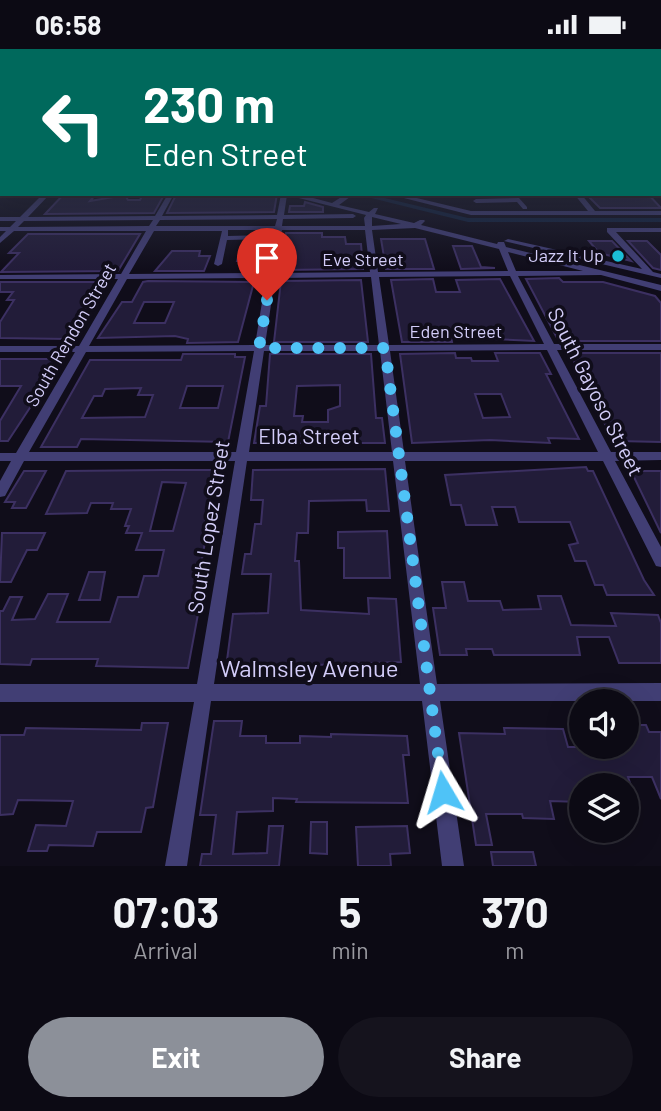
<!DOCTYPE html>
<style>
body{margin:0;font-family:Barlow,sans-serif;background:#15131d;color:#f1f3f6;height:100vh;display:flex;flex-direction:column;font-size:26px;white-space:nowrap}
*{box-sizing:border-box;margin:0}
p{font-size:23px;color:#9a9aa0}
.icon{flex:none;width:38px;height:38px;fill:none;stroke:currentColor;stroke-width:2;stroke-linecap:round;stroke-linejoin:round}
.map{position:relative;height:817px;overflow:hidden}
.side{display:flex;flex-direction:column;background:#0c0a14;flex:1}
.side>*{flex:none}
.guide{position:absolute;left:0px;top:0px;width:662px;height:147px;box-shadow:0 7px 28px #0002,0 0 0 2px #2c2b34;background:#00695c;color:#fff;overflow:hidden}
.controls{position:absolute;left:569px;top:640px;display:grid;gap:14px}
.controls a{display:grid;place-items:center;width:70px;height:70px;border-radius:50%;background:#0c0a14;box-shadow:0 7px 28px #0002,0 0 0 2px #2c2b34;font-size:35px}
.pin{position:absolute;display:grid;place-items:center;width:60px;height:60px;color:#fff;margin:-72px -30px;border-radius:50% 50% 50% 0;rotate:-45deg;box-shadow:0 0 7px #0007}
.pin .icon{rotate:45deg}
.me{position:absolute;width:77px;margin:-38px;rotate:353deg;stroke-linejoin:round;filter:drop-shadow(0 0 5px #0008)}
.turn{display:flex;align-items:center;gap:24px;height:147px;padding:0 28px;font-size:32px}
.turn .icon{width:91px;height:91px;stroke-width:2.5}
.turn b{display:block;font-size:49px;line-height:60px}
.eta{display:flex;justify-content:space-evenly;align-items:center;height:119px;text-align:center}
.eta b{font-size:42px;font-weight:700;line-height:49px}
.action{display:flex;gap:14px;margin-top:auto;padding:14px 28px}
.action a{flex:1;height:80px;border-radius:42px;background:#8c9099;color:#fff;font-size:28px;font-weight:700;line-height:80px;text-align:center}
.action a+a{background:#15131d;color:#f1f3f6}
.status{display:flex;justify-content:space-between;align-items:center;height:49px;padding:0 35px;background:#0c0a14;direction:ltr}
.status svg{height:19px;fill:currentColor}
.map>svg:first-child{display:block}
</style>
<div class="status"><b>06:58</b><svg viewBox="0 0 49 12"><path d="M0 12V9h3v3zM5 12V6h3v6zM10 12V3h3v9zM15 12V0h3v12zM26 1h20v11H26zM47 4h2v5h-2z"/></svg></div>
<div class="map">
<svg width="661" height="817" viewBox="0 0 661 817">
<rect width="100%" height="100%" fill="#100d1a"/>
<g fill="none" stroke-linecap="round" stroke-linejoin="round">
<!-- canal -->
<polygon fill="#13233e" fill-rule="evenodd" points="355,145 368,145 468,169 661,169 661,173 468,173"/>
</g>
<!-- building -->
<g fill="#221c39" stroke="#3c3062" stroke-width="2" fill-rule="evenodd">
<polygon points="64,145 96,145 90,152 125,146 128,151 140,151 143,145 164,146 154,164 45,165"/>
<polygon points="277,145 274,163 167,164 176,146"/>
<polygon points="586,145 648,145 661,159 600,159"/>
<polygon points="305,153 323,158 323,163 289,163 290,157 304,157"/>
<polygon points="286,184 322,184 322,188 345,188 346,195 361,195 363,220 280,221"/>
<polygon points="28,185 140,185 118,222 1,223 19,204 9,204"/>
<polygon points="381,190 425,190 434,220 386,220"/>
<polygon points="589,192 612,192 631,212 599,204"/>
<polygon points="628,192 647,192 661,206 661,221 653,219"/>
<polygon points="453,197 472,197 481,218 495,219 461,220"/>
<polygon points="240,200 269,200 267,212 237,212"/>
<polygon points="172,202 200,202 199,207 210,207 204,222 155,222"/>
<polygon points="559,229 563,233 603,233 655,247 661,254 661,292 563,292 557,289 526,230"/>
<polygon points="433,230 436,243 460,243 456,231 500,230 534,292 451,288 452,293 402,293 391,231"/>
<polygon points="361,231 368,293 274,293 281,232"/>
<path d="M148 232 254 233 238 293 187 294 188 290 175 287 98 289 122 253H132L143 233ZM144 253H174L165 274H134Z"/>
<polygon points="0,233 103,233 68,290 0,289 0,273 14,251 7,251 13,243 0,243"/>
<path d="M455 304 456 309H471L472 312H498L495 304H540L551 325H546L579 390 548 389 550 394 490 391 412 394 400 305ZM475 345H501L510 368 483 369Z"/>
<polygon points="569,304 661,304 661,393 618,392 612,388 600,366 605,366"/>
<path d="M183 305H235V308H245L228 393 81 390 77 398H41L90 311H181ZM187 337H223L218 359H180ZM141 339 138 346H153L145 368 82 369 94 347H102L105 340Z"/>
<path d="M270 305H371L376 369H382L385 394H254L260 357H266ZM340 336V357L328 361V373H302L303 367H294L297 337Z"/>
<polygon points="0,310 62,310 8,392 0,392 0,372 21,337 0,337"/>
<polygon points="586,418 588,422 593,422 644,531 654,546 607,546 603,536 595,536 586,512 575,512 569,496 578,494 570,473 519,473 515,458 492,458 497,476 466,476 461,456 451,456 445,426"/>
<polygon points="385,420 389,462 367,462 366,451 309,452 308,484 297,484 295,512 299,512 301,561 369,565 368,549 396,550 401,613 226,619 233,565 268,564 271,525 242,525 245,505 251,505 255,475 261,475 263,451 251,451 253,421"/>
<path d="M166 421H216L203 482H207L195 549H201L188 619 96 617 98 610H32L30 616 0 615V562H3L10 548H22L12 571 35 570 48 545H68L57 573H110L118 548H138L144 527H158L164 501H136L142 484H126L129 477H125L131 460H111L113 454H91L87 464 46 465 66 422ZM162 433 186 434 173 482H150Z"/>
<polygon points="24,422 46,422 26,459 12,459 15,453 5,453"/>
<polygon points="637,422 661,422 661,484 632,424 638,424"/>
<polygon points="387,482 390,529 344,529 344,499 338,499 338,483"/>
<polygon points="2,484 45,484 37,501 27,501 11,533 0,533"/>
<polygon points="89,523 105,523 100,551 79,551"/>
<polygon points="442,533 464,533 468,552 500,552 503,561 541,560 538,547 561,547 571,576 616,577 611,564 658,566 661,574 661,614 619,614 609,588 577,588 580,606 494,606 492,600 466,600 467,606 440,606 433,559 446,559"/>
<polygon points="214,672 242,672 240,687 266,687 266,694 300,694 300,687 331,688 331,685 407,687 409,706 403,706 408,754 296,753 297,750 273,749 273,762 237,763 233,805 267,804 269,777 283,777 279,817 200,817 202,805 211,805 216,766 200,766"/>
<polygon points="142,674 168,674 153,758 146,759 141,783 97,783 93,797 49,796 47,802 28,802 36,776 66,777 73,752 18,751 13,765 0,766 0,686 24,686 26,679 141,681"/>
<polygon points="626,676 646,676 649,683 661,683 661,750 652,728 628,728 631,737 581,737 581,753 550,752 554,770 523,769 522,765 486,765 492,796 476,796 459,684 505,685 504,679 563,680 568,698 626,698"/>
<polygon points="311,773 327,773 327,805 310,804"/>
<polygon points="407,777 410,804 390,805 391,817 358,817 356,778"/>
<polygon points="491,803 533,803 536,817 493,817"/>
</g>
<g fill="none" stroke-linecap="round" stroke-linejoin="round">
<!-- minor -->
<g fill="#413e74" fill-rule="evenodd">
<rect x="660" y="125" width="1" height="4"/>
<rect x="0" y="133" width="2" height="4"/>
<path d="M43 145H50L28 168 155 167 168 145H174L162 167 277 166 281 145H298L332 154 346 145H354L339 156 369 163 374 159H378L375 165 414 174 420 171H424L425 172 421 176 497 195 498 193H504L506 198 661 236V242L601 226 518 227 554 295H661V301H557L611 403H661V411L615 412 661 498V518L656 517 603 412H405L437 635 661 634V652H440L464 817H442L422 652H211L187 817H165L194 653H0V635H197L235 412H24L5 447 0 448V432L11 412H0V404H16L75 303H0V297H79L118 230H0V226L121 225 146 182H14L0 194V188L6 182H0V178H10L16 172H0V168H20ZM287 146 366 166 364 169 365 177H282L283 170 353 169 356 167 353 165 284 166ZM372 168 401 175 372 177ZM277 170 275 177H156L160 171ZM153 171 149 177 18 178 24 172ZM415 179 499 200 508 222 378 223 372 181ZM228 181H275L267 224 129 225 154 182H222L214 215 218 217 222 215 227 191 261 190 265 188 261 186 228 187ZM282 181H365L370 223 275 224ZM508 203 583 222H516ZM510 227 544 295 389 296 379 228ZM371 228 379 296H265L275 229ZM266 229 255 296 89 297 127 230ZM547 301 598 403H404L390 302ZM254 302 236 403H29L86 303ZM264 302H380L392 403H249ZM247 412H393L420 635H214Z"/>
<polygon points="388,145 400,145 471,162 588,162 574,145 581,145 595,162 661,162 661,166 471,166"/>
<polygon points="519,149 527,158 527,160 523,160 517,153 476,154 473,152 476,150"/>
<polygon points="610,179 661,179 661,183 616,183 653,223 661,225 661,229 504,192 508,190 642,220 607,183 607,179"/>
</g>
<!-- major -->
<polygon fill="#bc62eb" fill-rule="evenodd" points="0,138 2,138 0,143"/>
</g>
<!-- sky -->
<linearGradient id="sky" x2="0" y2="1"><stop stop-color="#09070e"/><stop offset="0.48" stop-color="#313549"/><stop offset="1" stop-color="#313549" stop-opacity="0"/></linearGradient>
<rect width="661" height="221" fill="url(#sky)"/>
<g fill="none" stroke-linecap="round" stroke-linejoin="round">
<!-- route -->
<polyline stroke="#4fc3f7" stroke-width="12" stroke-dasharray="0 21.6" points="267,251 259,299 385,299 443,743"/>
</g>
<!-- markers -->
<circle fill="#1bbed6" stroke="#100d1a" stroke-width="2.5" cx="618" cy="207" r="7"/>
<g text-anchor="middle" stroke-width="7" stroke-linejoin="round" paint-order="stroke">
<!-- far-poi labels -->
<g font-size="18" fill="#d3cdf9" stroke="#100d1a" text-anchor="end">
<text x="604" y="213">Jazz It Up</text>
</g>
<!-- far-street labels -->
<g font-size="18" fill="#d3cdf9" stroke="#100d1a">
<text x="363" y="217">Eve Street</text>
<text x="456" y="289">Eden Street</text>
<text transform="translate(71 286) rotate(-60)" y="6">South Rendon Street</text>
</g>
<!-- street labels -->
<g font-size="21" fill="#d3cdf9" stroke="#100d1a">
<text transform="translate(595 343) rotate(63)" y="7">South Gayoso Street</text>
<text x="309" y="395">Elba Street</text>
<text transform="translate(209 478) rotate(-81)" y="7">South Lopez Street</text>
</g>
<!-- near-street labels -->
<g font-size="24" fill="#d3cdf9" stroke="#100d1a">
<text x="309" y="628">Walmsley Avenue</text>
</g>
</g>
</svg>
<div class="controls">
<a><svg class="icon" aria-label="sound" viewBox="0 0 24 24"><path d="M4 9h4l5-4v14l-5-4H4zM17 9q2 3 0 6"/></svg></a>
<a><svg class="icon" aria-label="layers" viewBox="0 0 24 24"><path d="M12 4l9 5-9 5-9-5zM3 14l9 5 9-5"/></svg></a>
</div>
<div class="pin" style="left:267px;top:251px;background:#d93025"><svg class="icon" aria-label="arrive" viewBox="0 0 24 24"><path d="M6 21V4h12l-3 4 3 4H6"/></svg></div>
<svg class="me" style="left:443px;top:743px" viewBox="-20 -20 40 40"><path d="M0-17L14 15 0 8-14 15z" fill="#4fc3f7" stroke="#fff" stroke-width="4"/></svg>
<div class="guide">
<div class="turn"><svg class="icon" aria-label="left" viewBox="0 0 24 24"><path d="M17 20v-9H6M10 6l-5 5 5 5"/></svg><div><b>230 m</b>Eden Street</div></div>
</div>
</div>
<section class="side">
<div class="eta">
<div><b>07:03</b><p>Arrival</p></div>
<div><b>5</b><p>min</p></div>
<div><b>370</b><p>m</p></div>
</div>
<div class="action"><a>Exit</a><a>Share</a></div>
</section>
